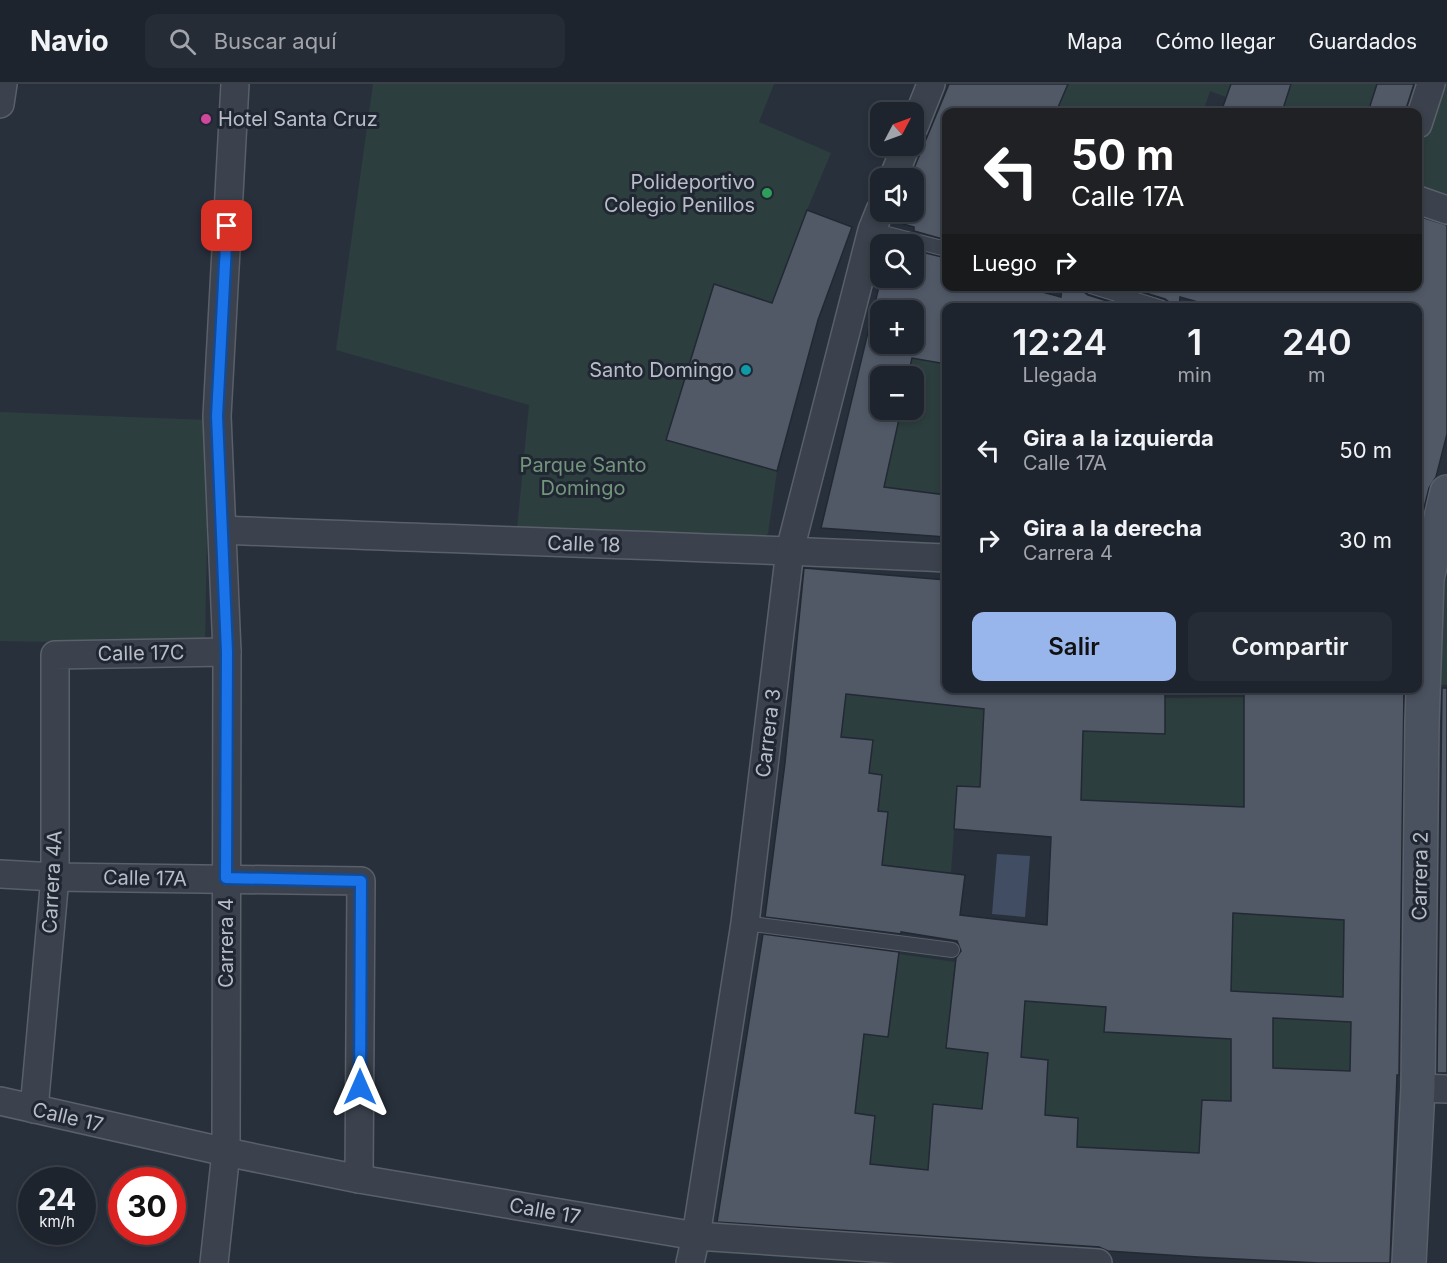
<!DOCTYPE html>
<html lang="es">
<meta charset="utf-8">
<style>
body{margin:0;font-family:Inter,sans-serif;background:#262c35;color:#f1f3f6;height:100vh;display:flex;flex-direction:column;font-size:22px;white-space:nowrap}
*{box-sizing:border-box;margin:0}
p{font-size:20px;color:#a1a4aa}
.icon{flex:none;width:33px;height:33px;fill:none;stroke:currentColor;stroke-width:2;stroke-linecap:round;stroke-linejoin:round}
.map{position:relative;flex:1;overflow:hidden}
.details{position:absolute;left:942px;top:219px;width:480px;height:390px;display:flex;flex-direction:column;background:#1e242d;border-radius:12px;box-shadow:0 3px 9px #0003,0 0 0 2px #3c4149}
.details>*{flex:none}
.banner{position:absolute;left:942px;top:24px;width:480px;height:183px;border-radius:12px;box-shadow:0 3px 9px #0003,0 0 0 2px #3c4149;background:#202124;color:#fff;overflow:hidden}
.needle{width:39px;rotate:49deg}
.fabs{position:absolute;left:870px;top:18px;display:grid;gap:12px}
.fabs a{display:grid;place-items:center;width:54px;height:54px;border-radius:12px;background:#1e242d;box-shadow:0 3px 9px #0003,0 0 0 2px #3c4149;font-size:30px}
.speed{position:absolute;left:18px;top:1083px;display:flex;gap:12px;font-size:30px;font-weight:700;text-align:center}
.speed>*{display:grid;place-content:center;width:78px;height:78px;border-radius:50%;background:#1e242d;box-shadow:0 3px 9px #0003,0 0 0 2px #3c4149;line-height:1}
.speed small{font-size:15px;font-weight:400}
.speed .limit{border:9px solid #d22;background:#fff;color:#111}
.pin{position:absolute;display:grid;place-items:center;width:51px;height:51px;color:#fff;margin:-26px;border-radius:12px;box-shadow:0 3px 9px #0006}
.me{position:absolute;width:66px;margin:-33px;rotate:0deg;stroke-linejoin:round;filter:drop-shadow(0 0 4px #0008)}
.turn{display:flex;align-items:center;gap:21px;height:126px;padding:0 30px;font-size:27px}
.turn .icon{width:78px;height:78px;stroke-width:2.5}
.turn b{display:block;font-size:42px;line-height:51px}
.then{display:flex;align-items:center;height:57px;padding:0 30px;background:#0003;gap:12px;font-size:22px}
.eta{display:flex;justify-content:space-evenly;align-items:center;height:102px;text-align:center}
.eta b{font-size:36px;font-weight:600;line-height:42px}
.button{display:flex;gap:12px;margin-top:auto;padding:12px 30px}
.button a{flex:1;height:69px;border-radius:12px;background:#98b6ec;color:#111;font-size:24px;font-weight:600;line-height:69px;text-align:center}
.button a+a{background:#262c35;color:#f1f3f6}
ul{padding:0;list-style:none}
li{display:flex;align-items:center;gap:18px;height:90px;padding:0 30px}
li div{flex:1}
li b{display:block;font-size:22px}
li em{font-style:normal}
header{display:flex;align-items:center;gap:36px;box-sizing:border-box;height:84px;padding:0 30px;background:#1e242d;border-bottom:2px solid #3c4149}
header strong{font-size:28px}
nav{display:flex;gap:33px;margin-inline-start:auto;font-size:21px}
.search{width:420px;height:54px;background:#262c35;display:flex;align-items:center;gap:15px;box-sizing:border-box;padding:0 21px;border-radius:12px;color:#a1a4aa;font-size:22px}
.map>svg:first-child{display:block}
</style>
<header>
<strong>Navio</strong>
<div class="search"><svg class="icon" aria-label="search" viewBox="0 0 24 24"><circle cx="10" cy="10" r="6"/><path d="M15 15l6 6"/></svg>Buscar aquí</div>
<nav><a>Mapa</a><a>Cómo llegar</a><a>Guardados</a></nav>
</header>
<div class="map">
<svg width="1447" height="1179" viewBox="0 0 1447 1179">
<rect width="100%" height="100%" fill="#28303c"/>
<!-- green -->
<g fill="#2d3e3f">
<polygon points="373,0 774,0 759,38 831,69 807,126 772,219 714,200 666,356 777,387 768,450 751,458 517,445 529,321 336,266"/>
<polygon points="1068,0 1231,0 1226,13 1210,7 1203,28 1056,28"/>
<polygon points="1291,0 1377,0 1368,28 1282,28"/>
<polygon points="1431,0 1447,0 1447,126 1418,116 1418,40"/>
<polygon points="912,274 946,280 946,411 884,403 901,326 914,326 914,292 908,292"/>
<polygon points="0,328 209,336 205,561 0,557"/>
<polygon points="1427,495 1447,495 1447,601 1423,600"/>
<polygon points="846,610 984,625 980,703 957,703 951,789 882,781 888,728 878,727 882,691 869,689 873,657 841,653"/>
<polygon points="1244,613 1244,723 1081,716 1083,647 1128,648 1165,614"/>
<polygon points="1233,829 1344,836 1343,913 1231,907"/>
<polygon points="899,870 955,878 946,964 988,969 982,1025 928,1086 870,1080 875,1032 836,1026 840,987 860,990 864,950 888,953"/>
<polygon points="1025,917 1106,923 1104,948 1231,955 1231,1017 1202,1016 1199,1069 1077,1063 1078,1034 1045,1031 1048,977 1021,973"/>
<polygon points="1273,934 1351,938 1350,987 1273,984"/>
</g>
<!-- water -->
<polygon fill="#404d63" points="997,770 1030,772 1025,833 992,830"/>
<!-- building -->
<g fill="#515967" stroke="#222934" stroke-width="1.5" fill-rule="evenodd">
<polygon points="949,0 1068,0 1056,28 946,28 946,156 914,147 914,143 893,137 897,128 914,128 914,94 910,94"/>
<polygon points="1231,0 1291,0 1282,28 1221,28"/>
<polygon points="1377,0 1414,0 1405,28 1368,28"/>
<polygon points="807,126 852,143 818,236 777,387 666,356 714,200 772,219"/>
<polygon points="1418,132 1447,141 1447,350 1436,393 1429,404 1421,436 1418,435 1418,224 1219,224 1180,213 1179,224 1171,224 1169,218 1165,215 1123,202 1418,202"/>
<path d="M914 166 946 174V202H1020L1061 213 1062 202H1082L1084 208 1088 211 1130 224H946V280L912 274 908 292H880V326H901L884 403 946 411V453L821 444 881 194H914ZM880 226H914V260H880Z"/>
<path d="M804 484 946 496V604H1165V650L1083 647 1081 716 1244 723V604H1404L1399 991H1397L1390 1179H1319L1198 1173 1108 1167 1099 1163 717 1138 763 850 899 868 888 953 864 950 855 1029 875 1032 870 1080 928 1086 933 1020 982 1025 988 969 946 964 956 874 961 867 957 857 901 848V850L765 833 785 679ZM846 610 984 625 980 703 957 702 954 745 1051 753 1047 841 960 831 965 791 882 781 888 728 878 727 882 691 869 689 873 656 841 653ZM1233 829 1344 836 1343 913 1231 907ZM1025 917 1106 923 1104 948 1231 955V1017L1202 1016 1199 1069 1077 1063 1078 1034 1045 1031 1048 976 1021 973ZM1273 934 1351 938 1350 987 1273 984Z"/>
<polygon points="1442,604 1447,604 1447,989 1437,989"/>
</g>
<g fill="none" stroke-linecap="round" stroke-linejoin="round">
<!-- lane casing -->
<g stroke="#59606a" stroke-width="16">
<g id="lane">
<polyline points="872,146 946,165"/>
<polyline points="1091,202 1162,224"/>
<polyline points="745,839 952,866"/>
</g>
</g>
<!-- street casing -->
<g stroke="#59606a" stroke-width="30">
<g id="street">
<polyline points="0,20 3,0"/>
<polyline points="1418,40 1431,0"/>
<polyline points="914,43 931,0"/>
<polyline points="893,94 906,62"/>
<polyline points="1418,116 1447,126"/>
<path d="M222 446C464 456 705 462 946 474"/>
<polyline points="0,790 55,793 361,797 359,1095"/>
<polyline points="1418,1004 1447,1005"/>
<polyline points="0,1017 226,1068 359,1095 696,1152 1098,1179"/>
<polyline points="34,1025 55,793 55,571 227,568"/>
<polyline points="214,1179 226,1068 227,568 217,332 235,0"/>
<polyline points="690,1179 696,1152 745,839 790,466 872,146 880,126"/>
</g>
</g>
<!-- secondary casing -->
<g stroke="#59606a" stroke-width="36">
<polyline id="secondary" points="1409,1179 1418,1004 1422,638 1427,495 1447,408"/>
</g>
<!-- lane -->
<use href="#lane" stroke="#3b424d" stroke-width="14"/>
<!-- street -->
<use href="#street" stroke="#3b424d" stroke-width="27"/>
<!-- secondary -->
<use href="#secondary" stroke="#4a515f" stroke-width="33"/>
</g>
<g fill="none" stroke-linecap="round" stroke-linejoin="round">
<!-- route casing -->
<g stroke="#114b97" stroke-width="15">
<polyline id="route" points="227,142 217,332 227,568 226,794 361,797 360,1003"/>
</g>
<!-- route -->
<use href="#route" stroke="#1a73e8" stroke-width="10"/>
</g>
<!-- markers -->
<circle fill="#d1479c" stroke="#202732" stroke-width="2" cx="206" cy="35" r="6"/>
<circle fill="#2e9e5b" stroke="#202732" stroke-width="2" cx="767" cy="109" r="6"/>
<circle fill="#0f9aa8" stroke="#202732" stroke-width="2" cx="746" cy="286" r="6"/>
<g text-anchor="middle" stroke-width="6" stroke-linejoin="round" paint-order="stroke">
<!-- poi labels -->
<g font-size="20" fill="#b8bdc7" stroke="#202732" text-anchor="end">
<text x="218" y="42" text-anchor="start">Hotel Santa Cruz</text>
<text x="755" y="105">Polideportivo<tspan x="755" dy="23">Colegio Penillos</tspan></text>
<text x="734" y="293">Santo Domingo</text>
</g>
<!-- park labels -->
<g font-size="20" fill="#72957b" stroke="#202732">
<text x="583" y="388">Parque Santo<tspan x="583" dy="23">Domingo</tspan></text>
</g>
<!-- street labels -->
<g font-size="20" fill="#b8bdc7" stroke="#202732">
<text transform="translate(584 460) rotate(2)" y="7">Calle 18</text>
<text transform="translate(141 569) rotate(-1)" y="7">Calle 17C</text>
<text transform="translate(768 649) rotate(-83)" y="7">Carrera 3</text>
<text transform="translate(1420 792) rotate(-89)" y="7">Carrera 2</text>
<text transform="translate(145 794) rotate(1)" y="7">Calle 17A</text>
<text transform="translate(52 798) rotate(-87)" y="7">Carrera 4A</text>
<text transform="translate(226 859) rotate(-90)" y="7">Carrera 4</text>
<text transform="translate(68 1033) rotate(13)" y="7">Calle 17</text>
<text transform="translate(545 1127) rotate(10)" y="7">Calle 17</text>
</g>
</g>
</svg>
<div class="fabs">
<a><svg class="needle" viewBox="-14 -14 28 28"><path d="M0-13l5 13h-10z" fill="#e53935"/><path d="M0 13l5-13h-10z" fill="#a1a4aa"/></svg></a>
<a><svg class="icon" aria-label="sound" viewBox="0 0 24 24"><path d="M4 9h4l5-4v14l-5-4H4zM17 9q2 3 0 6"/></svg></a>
<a><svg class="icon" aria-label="search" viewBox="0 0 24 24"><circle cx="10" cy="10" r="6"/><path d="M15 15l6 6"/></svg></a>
<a>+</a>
<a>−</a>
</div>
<div class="speed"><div>24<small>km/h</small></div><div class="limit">30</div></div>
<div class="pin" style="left:227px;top:142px;background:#d93025"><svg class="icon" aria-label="arrive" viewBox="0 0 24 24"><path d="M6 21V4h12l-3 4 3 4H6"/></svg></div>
<svg class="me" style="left:360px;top:1003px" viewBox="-20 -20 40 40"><path d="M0-17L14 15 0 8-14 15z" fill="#1a73e8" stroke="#fff" stroke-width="4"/></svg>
<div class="banner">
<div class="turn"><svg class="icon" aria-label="left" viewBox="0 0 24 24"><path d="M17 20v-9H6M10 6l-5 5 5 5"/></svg><div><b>50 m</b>Calle 17A</div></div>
<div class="then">Luego<svg class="icon" aria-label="right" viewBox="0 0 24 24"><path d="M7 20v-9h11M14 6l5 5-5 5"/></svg></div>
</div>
<section class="details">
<div class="eta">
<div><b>12:24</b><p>Llegada</p></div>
<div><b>1</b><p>min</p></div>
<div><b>240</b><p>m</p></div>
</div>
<ul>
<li><svg class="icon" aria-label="left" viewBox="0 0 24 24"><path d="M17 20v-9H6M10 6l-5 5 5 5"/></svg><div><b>Gira a la izquierda</b><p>Calle 17A</p></div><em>50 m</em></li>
<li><svg class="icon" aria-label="right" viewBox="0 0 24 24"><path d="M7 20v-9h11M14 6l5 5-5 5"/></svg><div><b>Gira a la derecha</b><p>Carrera 4</p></div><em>30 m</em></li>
</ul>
<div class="button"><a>Salir</a><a>Compartir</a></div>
</section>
</div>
